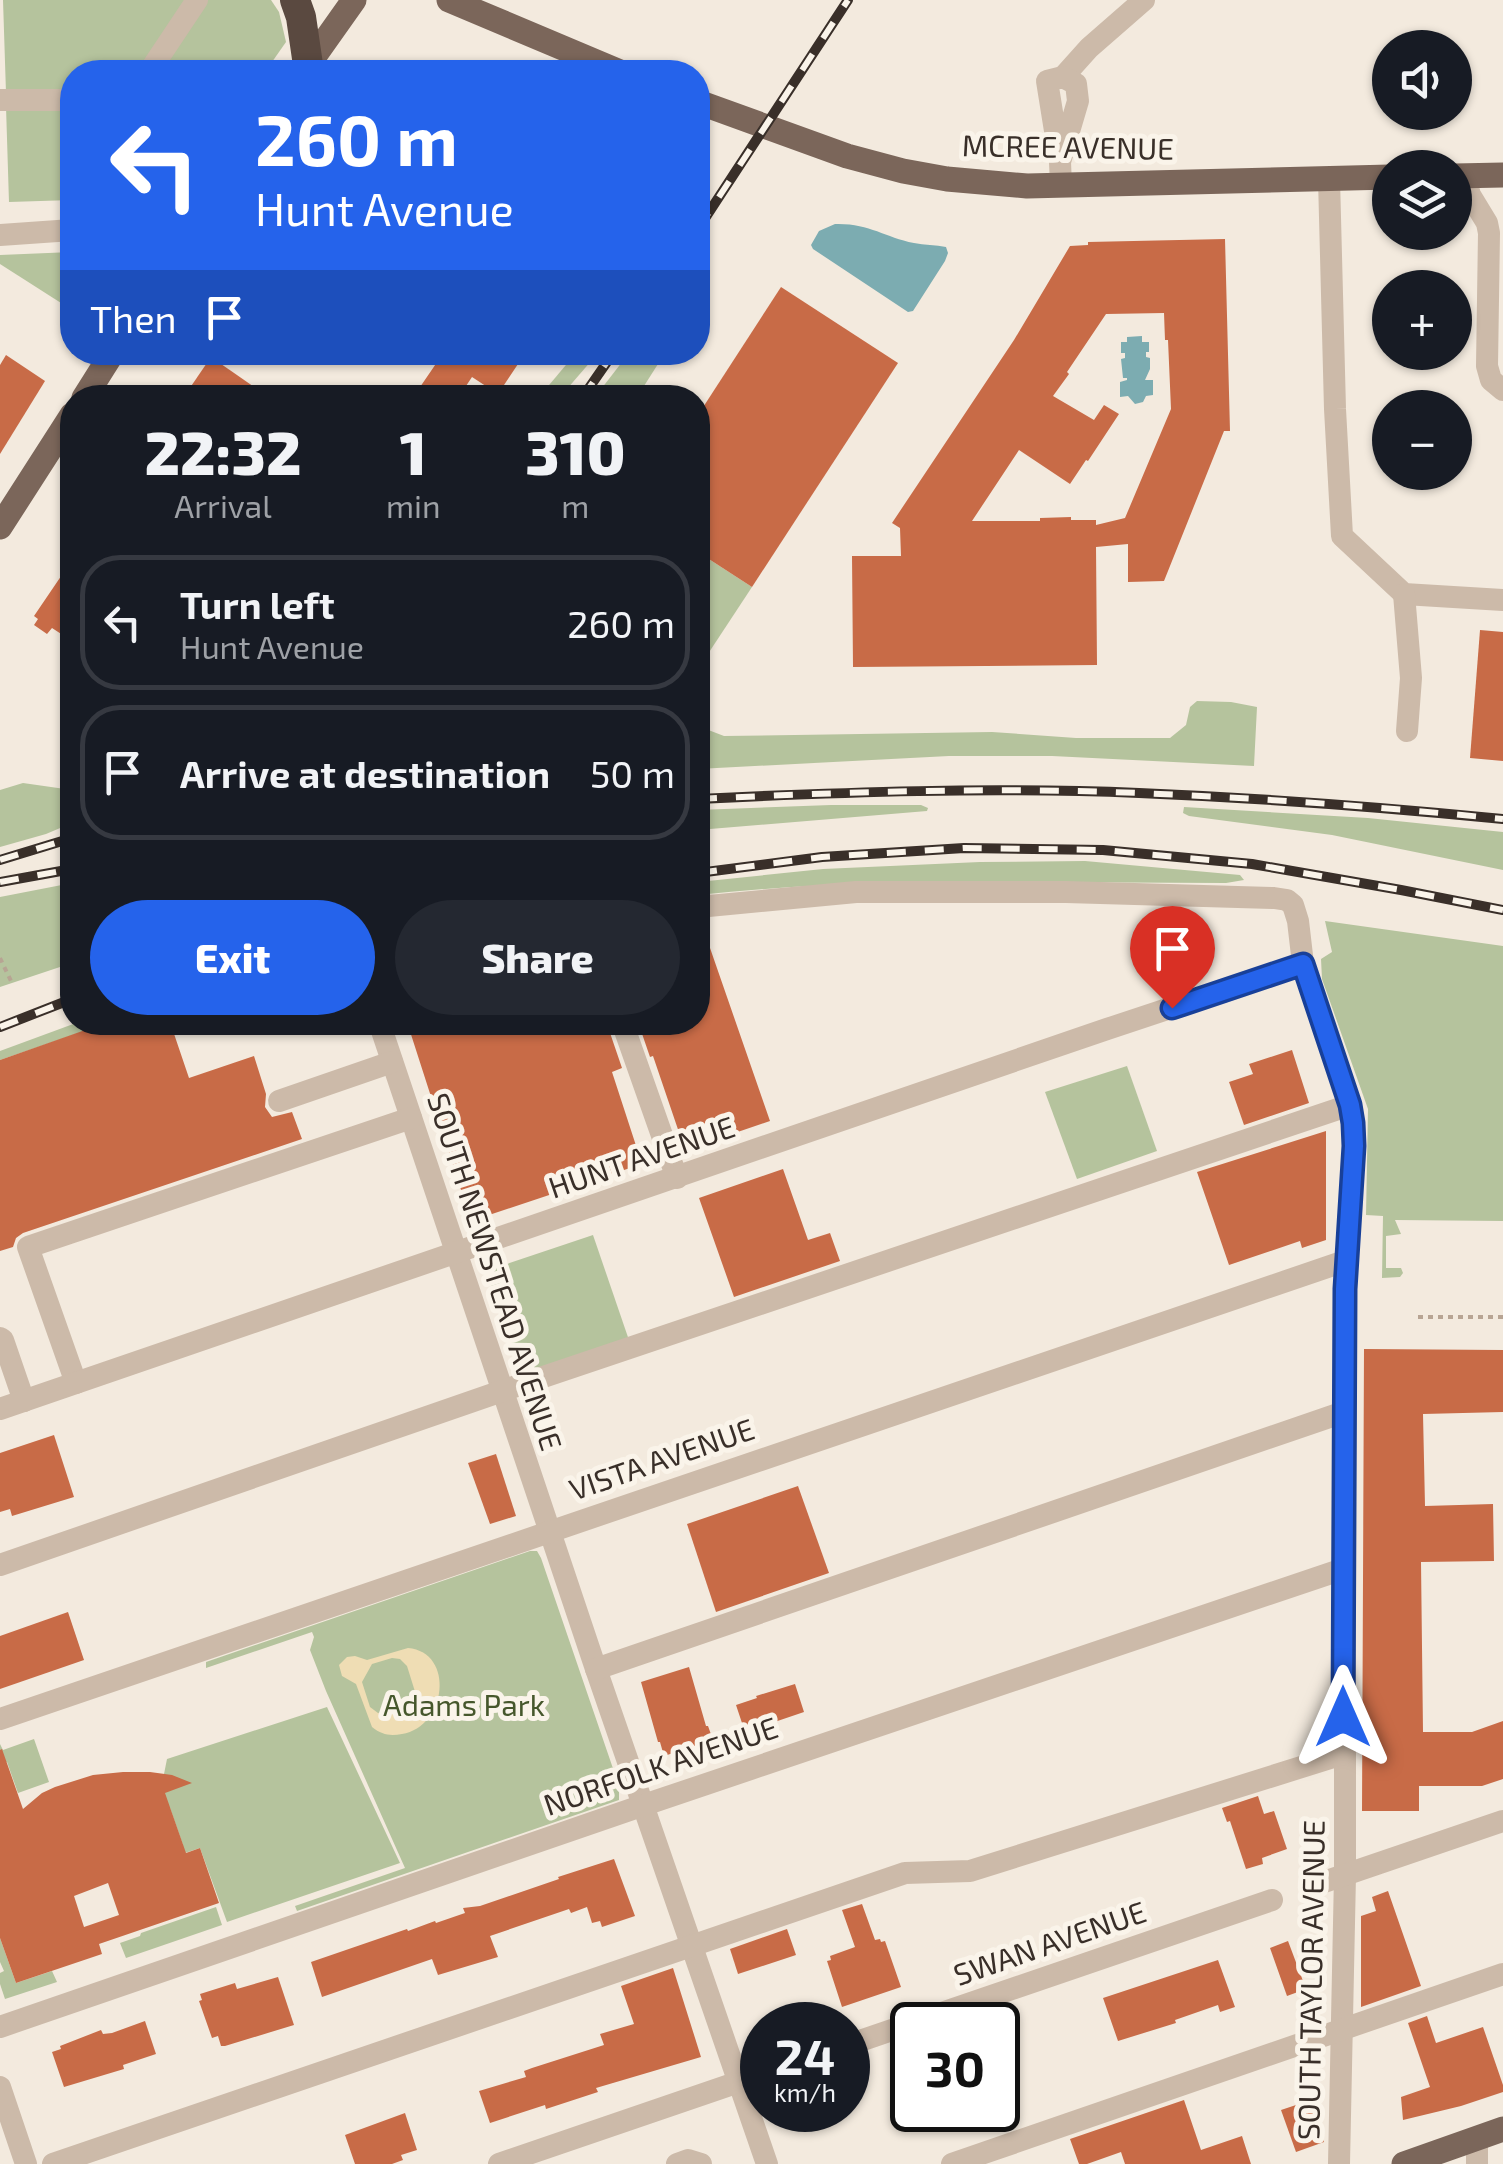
<!DOCTYPE html>
<meta charset="utf-8">
<style>
body{margin:0;font-family:"Exo 2",sans-serif;background:#242831;color:#f1f3f6;height:100vh;display:flex;flex-direction:column;font-size:38px;white-space:nowrap}
*{box-sizing:border-box;margin:0}
p{font-size:32px;color:#9ea1a6}
.icon{flex:none;width:55px;height:55px;fill:none;stroke:currentColor;stroke-width:2;stroke-linecap:round;stroke-linejoin:round}
.map{position:relative;flex:1;overflow:hidden}
.sheet{position:absolute;left:60px;top:385px;width:650px;height:650px;display:flex;flex-direction:column;background:#171b24;border-radius:40px;box-shadow:0 2px 8px #0004}
.sheet>*{flex:none}
.guide{position:absolute;left:60px;top:60px;width:650px;height:305px;border-radius:40px;box-shadow:0 2px 8px #0004;background:#2563eb;color:#fff;overflow:hidden}
.controls{position:absolute;left:1372px;top:30px;display:grid;gap:20px}
.controls a{display:grid;place-items:center;width:100px;height:100px;border-radius:50%;background:#171b24;box-shadow:0 2px 8px #0004;font-size:50px}
.speed{position:absolute;left:740px;top:2002px;display:flex;gap:20px;font-size:50px;font-weight:700;text-align:center}
.speed>*{display:grid;place-content:center;width:130px;height:130px;border-radius:50%;background:#171b24;box-shadow:0 2px 8px #0004;line-height:1}
.speed small{font-size:25px;font-weight:400}
.speed .limit{border:5px solid #111;border-radius:15px;background:#fff;color:#111}
.pin{position:absolute;display:grid;place-items:center;width:85px;height:85px;color:#fff;margin:-102px -42px;border-radius:50% 50% 50% 0;rotate:-45deg;box-shadow:0 0 10px #0007}
.pin .icon{rotate:45deg}
.me{position:absolute;width:110px;margin:-55px;rotate:0deg;stroke-linejoin:round;filter:drop-shadow(0 0 8px #0008)}
.turn{display:flex;align-items:center;gap:35px;height:210px;padding:0 30px;font-size:45px}
.turn .icon{width:130px;height:130px;stroke-width:2.5}
.turn b{display:block;font-size:70px;line-height:85px}
.then{display:flex;align-items:center;height:95px;padding:0 30px;background:#0003;gap:20px;font-size:38px}
.eta{display:flex;justify-content:space-evenly;align-items:center;height:170px;text-align:center}
.eta b{font-size:60px;font-weight:800;line-height:70px}
.button{display:flex;gap:20px;margin-top:auto;padding:20px 30px}
.button a{flex:1;height:115px;border-radius:60px;background:#2563eb;color:#fff;font-size:40px;font-weight:800;line-height:115px;text-align:center}
.button a+a{background:#242831;color:#f1f3f6}
ul{padding:0;list-style:none}
li{display:flex;align-items:center;gap:30px;height:135px;margin:0 20px 15px;padding:0 10px;border:5px solid #363941;border-radius:40px}
li div{flex:1}
li b{display:block;font-size:38px}
li em{font-style:normal}
.map>svg:first-child{display:block}
</style>
<div class="map">
<svg width="1503" height="2164" viewBox="0 0 1503 2164">
<rect width="100%" height="100%" fill="#f3eade"/>
<!-- green -->
<g fill="#b5c39d">
<polygon points="3,0 191,0 142,72 72,72 72,93 6,93"/>
<polygon points="206,0 271,0 279,12 286,42 265,72 157,72"/>
<polygon points="72,106 72,200 9,202 6,107"/>
<polygon points="72,252 72,310 0,264 0,255"/>
<polygon points="576,353 592,353 592,360 560,397 539,397"/>
<polygon points="629,353 665,353 637,397 595,397"/>
<polygon points="698,552 752,587 698,669"/>
<polygon points="1197,701 1231,702 1257,707 1254,766 1052,756 949,756 698,769 698,726 724,736 992,732 1076,738 1170,738 1186,725 1190,707"/>
<polygon points="23,783 72,790 72,823 46,834 0,847 0,790"/>
<polygon points="831,805 921,805 928,808 927,811 698,830 698,810"/>
<polygon points="1184,807 1368,818 1503,832 1503,870 1332,835 1189,816 1183,813"/>
<path d="M1085 861 1240 875 1244 880 1226 883C1050 883 872 876 698 895V882L823 869 980 862Z"/>
<polygon points="72,883 72,963 0,987 0,897"/>
<polygon points="1325,921 1503,946 1503,1221 1395,1220 1401,1234 1386,1236 1386,1268 1401,1268 1403,1273 1400,1277 1382,1278 1383,1216 1366,1215 1368,1109 1322,979 1321,959 1332,952"/>
<polygon points="76,1023 108,1023 0,1060 0,1051"/>
<polygon points="1127,1066 1157,1151 1077,1179 1045,1092"/>
<polygon points="593,1235 631,1346 523,1380 486,1271"/>
<polygon points="530,1551 537,1551 541,1558 619,1786 619,1800 297,1911 295,1906 405,1868 326,1691 310,1650 314,1637 312,1632 206,1668 206,1662"/>
<polygon points="327,1707 400,1863 227,1922 200,1848 182,1854 180,1848 183,1845 170,1808 160,1794 167,1759"/>
<polygon points="34,1739 49,1782 18,1793 7,1762 0,1764 0,1744 3,1750"/>
<polygon points="216,1907 222,1925 126,1958 120,1943 140,1936 141,1933"/>
<polygon points="0,1938 16,1983 52,1971 57,1982 5,1999 0,1984 0,1973 4,1971 0,1962"/>
</g>
<!-- sand -->
<path fill="#efddb4" fill-rule="evenodd" d="M408 1648C455 1652 447 1727 402 1734 390 1736 382 1735 372 1727L356 1684 342 1676 339 1665 347 1657 355 1656 367 1660ZM392 1658 400 1659 407 1666 417 1698 411 1704 378 1713 370 1707 362 1682 372 1664Z"/>
<!-- water -->
<g fill="#7cacb1">
<path d="M835 224C869 223 884 237 914 243 924 245 936 245 946 247L948 253 945 261 913 311 908 312 813 249 811 245 819 231Z"/>
<polygon points="1142,336 1142,342 1149,342 1149,352 1146,352 1146,357 1150,358 1150,369 1145,380 1153,380 1153,395 1146,396 1143,402 1135,404 1128,396 1120,397 1120,382 1127,380 1127,378 1123,378 1121,359 1125,358 1125,353 1121,353 1121,342 1127,342 1127,337"/>
</g>
<!-- building -->
<g fill="#c86b47" fill-rule="evenodd">
<path d="M1225 239 1230 431H1224L1164 581 1128 582V544L1096 547 1097 665 853 667 852 556H901L900 528 892 523 1014 340 1070 246 1088 245V242ZM1164 313 1165 340H1168L1171 409 1125 518 1096 525V520H1071V517L1040 518V521H972L1019 450 1070 484 1086 460 1088 461 1119 414 1104 405 1094 420 1053 396 1069 374 1067 372 1106 314Z"/>
<polygon points="781,287 898,363 752,587 698,552 698,415"/>
<polygon points="444,352 526,352 498,394 472,377 458,398 429,398 418,390"/>
<polygon points="6,355 45,381 0,454 0,365"/>
<polygon points="211,357 270,398 183,398"/>
<polygon points="72,560 72,641 52,628 47,634 34,625 38,619 34,616"/>
<polygon points="1480,630 1503,632 1503,761 1470,758"/>
<polygon points="698,922 701,922 770,1121 685,1150 653,1056 650,1057 638,1022 698,1022"/>
<polygon points="108,1022 170,1022 189,1078 254,1056 266,1094 265,1107 272,1117 292,1112 302,1139 23,1233 16,1238 13,1247 0,1251 0,1060"/>
<polygon points="407,1022 595,1022 598,1030 608,1027 622,1068 612,1072 642,1164 471,1221"/>
<polygon points="1292,1050 1309,1103 1244,1125 1229,1082 1253,1074 1249,1064"/>
<polygon points="1326,1131 1326,1240 1302,1248 1300,1241 1229,1265 1197,1172"/>
<polygon points="783,1169 808,1240 830,1233 840,1261 734,1297 699,1198"/>
<polygon points="1364,1349 1503,1350 1503,1412 1423,1414 1425,1506 1493,1504 1494,1561 1421,1562 1423,1732 1472,1732 1503,1721 1503,1779 1482,1786 1419,1786 1419,1811 1362,1811"/>
<polygon points="54,1435 74,1497 12,1516 10,1509 0,1512 0,1453"/>
<polygon points="496,1454 516,1516 490,1524 468,1463"/>
<polygon points="798,1486 829,1573 716,1612 687,1524"/>
<polygon points="68,1612 84,1660 0,1689 0,1636"/>
<polygon points="689,1667 706,1726 708,1726 713,1740 664,1756 660,1742 658,1742 641,1682"/>
<polygon points="795,1684 804,1712 745,1732 736,1705 757,1698 756,1696"/>
<path d="M2 1749 23 1809 42 1793 55 1787 93 1775 123 1772H150L172 1775 192 1783 165 1793 186 1853 200 1848 219 1903 99 1944 102 1954 16 1983 0 1938V1750ZM108 1883 119 1915 84 1927 74 1896Z"/>
<polygon points="1258,1796 1264,1814 1274,1811 1287,1849 1262,1858 1263,1864 1246,1869 1230,1821 1227,1822 1222,1808"/>
<polygon points="614,1859 635,1916 602,1927 600,1921 592,1923 587,1907 571,1913 569,1909 490,1936 498,1957 438,1975 432,1959 322,1997 311,1962 407,1929 408,1931 435,1921 436,1923 465,1913 463,1908 480,1906 559,1879 558,1877"/>
<polygon points="1388,1891 1421,1986 1361,2007 1361,1916 1376,1911 1372,1897"/>
<polygon points="862,1904 875,1940 880,1939 881,1942 885,1941 901,1987 842,2007 827,1961 831,1960 830,1956 855,1947 842,1910"/>
<polygon points="787,1929 796,1955 738,1974 730,1949"/>
<polygon points="1288,1941 1306,1989 1287,1996 1270,1948"/>
<polygon points="1218,1960 1235,2007 1220,2012 1218,2005 1175,2020 1176,2023 1118,2041 1103,1998"/>
<polygon points="673,1968 701,2057 596,2088 598,2092 546,2109 545,2105 490,2123 479,2091 526,2077 524,2071 532,2068 604,2045 600,2034 634,2024 621,1986"/>
<polygon points="278,1977 294,2025 225,2046 221,2046 218,2036 212,2038 199,2001 202,2000 200,1994 235,1983 237,1989"/>
<polygon points="1427,2016 1436,2043 1483,2027 1503,2085 1503,2092 1461,2106 1403,2120 1401,2097 1430,2087 1408,2023"/>
<polygon points="145,2021 156,2054 123,2065 124,2069 64,2087 52,2052 61,2049 60,2046 101,2030 103,2034 112,2033"/>
<polygon points="1184,2100 1201,2150 1242,2136 1251,2164 1125,2164 1121,2152 1087,2164 1079,2164 1070,2139"/>
<polygon points="1311,2100 1324,2142 1296,2152 1281,2110"/>
<polygon points="405,2113 417,2150 401,2155 403,2160 392,2164 355,2164 345,2135"/>
</g>
<g fill="none" stroke-linecap="round" stroke-linejoin="round">
<!-- path -->
<g stroke="#b7a493" stroke-width="4" stroke-dasharray="5 5" stroke-linecap="butt">
<polyline points="0,958 12,983"/>
<polyline points="1418,1317 1503,1317"/>
</g>
<!-- minor -->
<g stroke="#ccbaa9" stroke-width="22">
<polyline points="149,72 197,0"/>
<polyline points="1063,77 1089,48 1144,0"/>
<polyline points="0,100 72,100"/>
<polyline points="1060,162 1078,101 1076,84 1063,77 1047,81 1060,162 1061,185"/>
<polyline points="1465,176 1470,195 1487,223 1489,233 1487,366 1491,380 1503,390"/>
<polyline points="1329,179 1335,409 1342,536 1404,594 1503,600"/>
<polyline points="0,235 72,230"/>
<polyline points="1404,594 1411,678 1407,731"/>
<polyline points="698,907 856,892 1066,892 1274,898 1287,900 1293,905 1298,921 1303,964 1350,1105 1354,1145 1345,1289 1345,1875 1339,2164"/>
<polyline points="379,1022 596,1669 767,2164"/>
<polyline points="622,1022 677,1178"/>
<polyline points="213,1024 219,1022"/>
<polyline points="279,1101 392,1062"/>
<polyline points="0,1338 3,1340 24,1401"/>
<polyline points="76,1383 28,1247 411,1118"/>
<polyline points="0,1409 1107,1029 1303,964"/>
<polyline points="0,1565 502,1391 1350,1105"/>
<polyline points="596,1669 1344,1412"/>
<polyline points="0,1719 1345,1261"/>
<polyline points="1318,1884 1503,1821"/>
<polyline points="0,2027 644,1805 1343,1569"/>
<polyline points="848,2045 1272,1900"/>
<polyline points="0,2087 26,2164"/>
<polyline points="1477,2138 1477,2164"/>
<polyline points="53,2164 905,1873 970,1871 1343,1754"/>
<polyline points="499,2164 762,2074"/>
<polyline points="677,2164 688,2160 701,2164"/>
<polyline points="952,2164 1503,1974"/>
</g>
<!-- major -->
<g stroke="#7b665a" stroke-width="25">
<polyline points="449,0 620,72"/>
<polyline points="303,72 354,0"/>
<polyline points="698,102 847,156 903,171 947,179 1027,186 1390,177"/>
<polyline points="1455,176 1503,175"/>
<polyline points="84,398 113,352"/>
<polyline points="0,527 72,415"/>
<polyline points="1404,2164 1503,2129"/>
</g>
<!-- highway -->
<polyline stroke="#5a4940" stroke-width="30" points="295,0 301,17 308,65"/>
<!-- rail casing -->
<g stroke="#392f29" stroke-width="10">
<g id="rail">
<polyline points="698,229 848,0"/>
<polyline points="582,398 614,352"/>
<path d="M698 799C844 792 992 787 1139 793 1260 798 1382 807 1503 819"/>
<polyline points="0,860 72,838"/>
<polyline points="698,873 822,857 964,848 1103,850 1252,864 1401,890 1503,910"/>
<polyline points="0,882 72,869"/>
<polyline points="0,1027 72,999"/>
</g>
</g>
<!-- rail -->
<use href="#rail" stroke="#faf4ea" stroke-width="6" stroke-dasharray="19" stroke-linecap="butt"/>
</g>
<g fill="none" stroke-linecap="round" stroke-linejoin="round">
<!-- route casing -->
<g stroke="#184099" stroke-width="25">
<polyline id="route" points="1172,1008 1303,964 1350,1105 1353,1123 1354,1146 1345,1289 1343,1717"/>
</g>
<!-- route -->
<use href="#route" stroke="#2563eb" stroke-width="18"/>
</g>
<g text-anchor="middle" stroke-width="10" stroke-linejoin="round" paint-order="stroke">
<!-- street labels -->
<g font-size="30" fill="#392f29" stroke="#faf4ea">
<text transform="translate(1068 148) rotate(1)" y="10">MCREE AVENUE</text>
<text transform="translate(642 1158) rotate(-19)" y="10">HUNT AVENUE</text>
<text transform="translate(494 1272) rotate(72)" y="10">SOUTH NEWSTEAD AVENUE</text>
<text transform="translate(662 1460) rotate(-19)" y="10">VISTA AVENUE</text>
<text transform="translate(661 1767) rotate(-19)" y="10">NORFOLK AVENUE</text>
<text transform="translate(1050 1944) rotate(-19)" y="10">SWAN AVENUE</text>
<text transform="translate(1312 1980) rotate(-89)" y="10">SOUTH TAYLOR AVENUE</text>
</g>
<!-- park labels -->
<g font-size="30" fill="#46572c" stroke="#faf4ea">
<text x="464" y="1716">Adams Park</text>
</g>
</g>
</svg>
<div class="controls">
<a><svg class="icon" aria-label="sound" viewBox="0 0 24 24"><path d="M4 9h4l5-4v14l-5-4H4zM17 9q2 3 0 6"/></svg></a>
<a><svg class="icon" aria-label="layers" viewBox="0 0 24 24"><path d="M12 4l9 5-9 5-9-5zM3 14l9 5 9-5"/></svg></a>
<a>+</a>
<a>−</a>
</div>
<div class="speed"><div>24<small>km/h</small></div><div class="limit">30</div></div>
<div class="pin" style="left:1172px;top:1008px;background:#d93025"><svg class="icon" aria-label="arrive" viewBox="0 0 24 24"><path d="M6 21V4h12l-3 4 3 4H6"/></svg></div>
<svg class="me" style="left:1343px;top:1717px" viewBox="-20 -20 40 40"><path d="M0-17L14 15 0 8-14 15z" fill="#2563eb" stroke="#fff" stroke-width="4"/></svg>
<div class="guide">
<div class="turn"><svg class="icon" aria-label="left" viewBox="0 0 24 24"><path d="M17 20v-9H6M10 6l-5 5 5 5"/></svg><div><b>260 m</b>Hunt Avenue</div></div>
<div class="then">Then<svg class="icon" aria-label="arrive" viewBox="0 0 24 24"><path d="M6 21V4h12l-3 4 3 4H6"/></svg></div>
</div>
<section class="sheet">
<div class="eta">
<div><b>22:32</b><p>Arrival</p></div>
<div><b>1</b><p>min</p></div>
<div><b>310</b><p>m</p></div>
</div>
<ul>
<li><svg class="icon" aria-label="left" viewBox="0 0 24 24"><path d="M17 20v-9H6M10 6l-5 5 5 5"/></svg><div><b>Turn left</b><p>Hunt Avenue</p></div><em>260 m</em></li>
<li><svg class="icon" aria-label="arrive" viewBox="0 0 24 24"><path d="M6 21V4h12l-3 4 3 4H6"/></svg><div><b>Arrive at destination</b></div><em>50 m</em></li>
</ul>
<div class="button"><a>Exit</a><a>Share</a></div>
</section>
</div>
